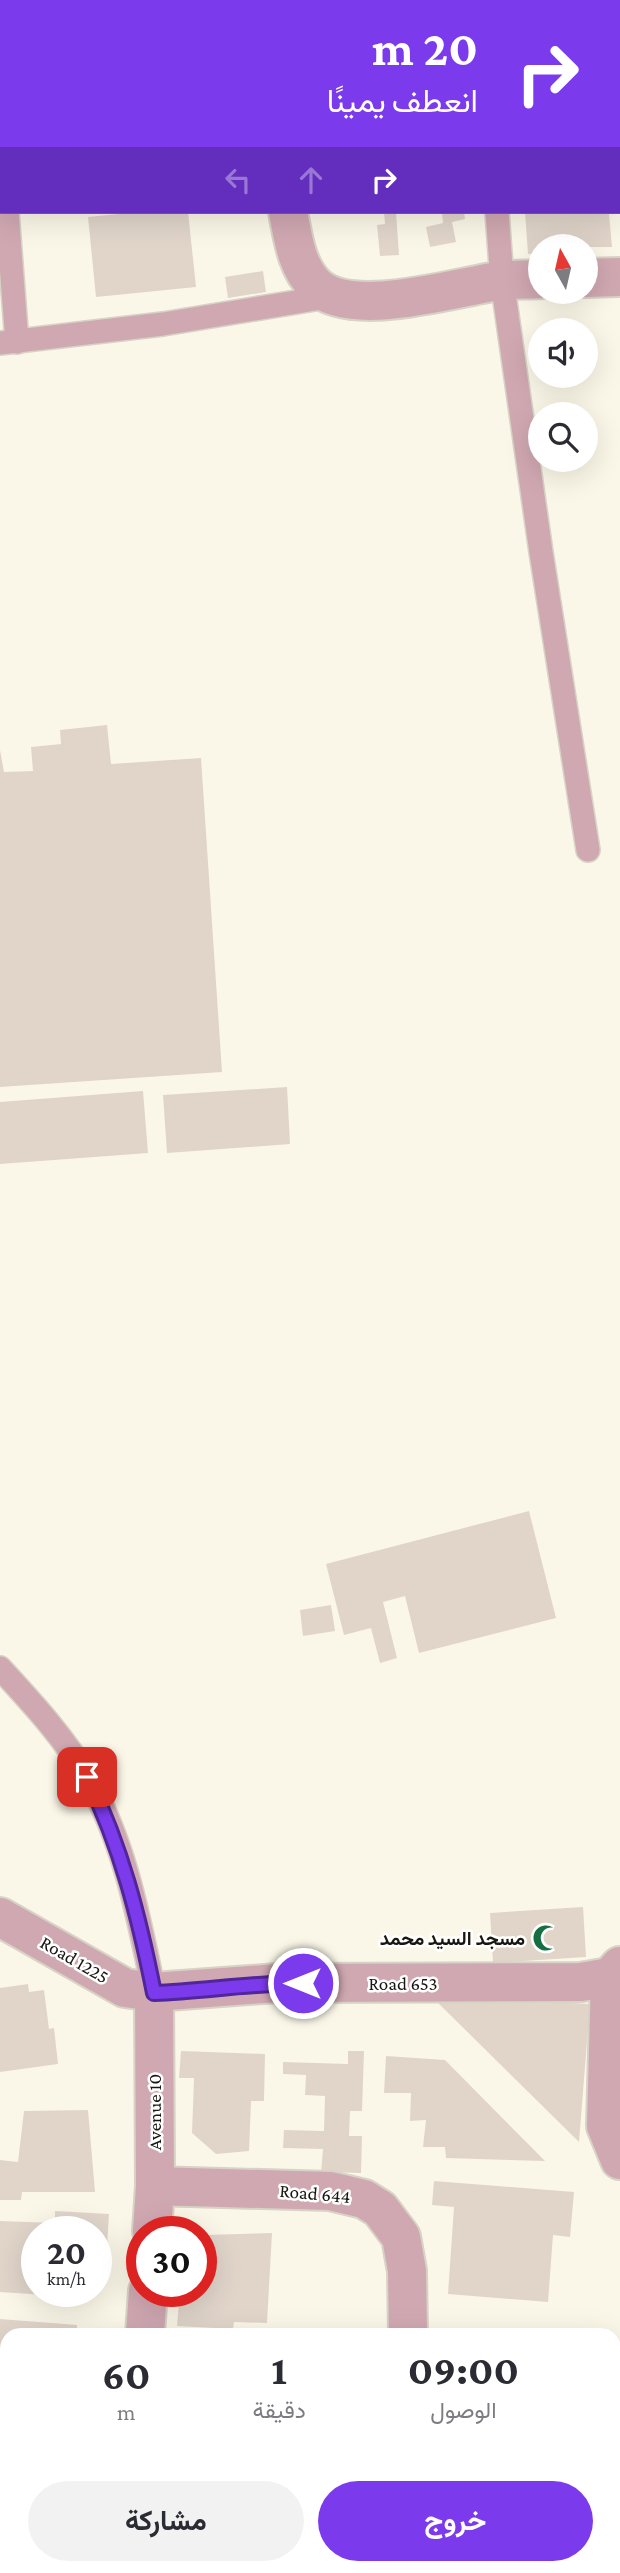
<!DOCTYPE html>
<html lang="ar">
<meta charset="utf-8">
<style>
body{margin:0;font-family:"Crimson Pro",Vazirmatn,serif;background:#f2f2f3;color:#2b2b33;direction:rtl;height:100vh;display:flex;flex-direction:column;font-size:26px;white-space:nowrap}
*{box-sizing:border-box;margin:0}
p{font-size:23px;color:#7c7c81}
.icon{flex:none;width:38px;height:38px;fill:none;stroke:currentColor;stroke-width:2;stroke-linecap:round;stroke-linejoin:round}
.map{position:relative;flex:1;overflow:hidden;direction:ltr}
.drawer{position:absolute;left:0px;top:2328px;width:621px;height:247px;display:flex;flex-direction:column;background:#fff;border-radius:21px 21px 0 0;box-shadow:0 7px 28px #0002;direction:rtl}
.drawer>*{flex:none}
.top-card{position:absolute;left:0px;top:0px;width:621px;height:214px;box-shadow:0 7px 28px #0002;direction:rtl;background:#7c3aed;color:#fff;overflow:hidden}
.needle{width:46px;rotate:352deg}
.tools{position:absolute;left:528px;top:234px;display:grid;gap:14px}
.tools a{display:grid;place-items:center;width:70px;height:70px;border-radius:50%;background:#fff;box-shadow:0 7px 28px #0002;font-size:35px}
.speed{position:absolute;left:21px;top:2216px;display:flex;gap:14px;font-size:35px;font-weight:700;text-align:center}
.speed>*{display:grid;place-content:center;width:91px;height:91px;border-radius:50%;background:#fff;box-shadow:0 7px 28px #0002;line-height:1}
.speed small{font-size:18px;font-weight:400}
.speed .limit{border:10px solid #d22;background:#fff;color:#111}
.pin{position:absolute;display:grid;place-items:center;width:60px;height:60px;color:#fff;margin:-30px;border-radius:14px;box-shadow:0 4px 10px #0006}
.me{position:absolute;width:77px;margin:-38px;rotate:270deg;stroke-linejoin:round;filter:drop-shadow(0 0 5px #0008)}
.turn{display:flex;align-items:center;gap:24px;height:147px;padding:0 28px;font-size:32px}
.turn .icon{width:91px;height:91px;stroke-width:2.5}
.turn b{display:block;font-size:49px;line-height:60px}
.lanes{display:flex;align-items:center;height:66px;padding:0 28px;background:#0003;justify-content:center;gap:35px;direction:ltr}
.lanes .off{opacity:.35}
.eta{display:flex;justify-content:space-evenly;align-items:center;height:119px;text-align:center}
.eta b{font-size:42px;font-weight:700;line-height:49px}
.cta{display:flex;gap:14px;margin-top:auto;padding:14px 28px}
.cta a{flex:1;height:80px;border-radius:42px;background:#7c3aed;color:#fff;font-size:28px;font-weight:700;line-height:80px;text-align:center}
.cta a+a{background:#f2f2f3;color:#2b2b33}
.map>svg:first-child{display:block}
</style>
<div class="map">
<svg width="620" height="2573" viewBox="0 0 620 2573">
<rect width="100%" height="100%" fill="#fbf7e8"/>
<!-- building -->
<g fill="#e1d5ca">
<polygon points="139,212 188,212 196,287 96,297 88,217"/>
<polygon points="384,212 396,212 399,255 380,256 377,225 385,224"/>
<polygon points="442,212 464,212 465,219 452,222 456,242 430,247 426,227 443,223"/>
<polygon points="525,212 620,212 620,214 609,214 612,247 541,247 541,253 528,254"/>
<polygon points="263,271 266,292 228,298 225,277"/>
<polygon points="107,725 111,764 201,758 222,1072 0,1087 0,750 4,772 33,771 31,747 61,744 60,730"/>
<polygon points="287,1087 290,1144 167,1153 163,1095"/>
<polygon points="143,1091 148,1153 0,1164 0,1102"/>
<polygon points="529,1511 556,1618 419,1653 405,1596 383,1602 397,1658 380,1663 371,1628 344,1635 326,1564"/>
<polygon points="331,1605 335,1631 303,1636 300,1610"/>
<polygon points="583,1907 586,1957 493,1963 490,1913"/>
<polygon points="28,1984 29,1992 44,1990 49,2029 54,2028 58,2064 0,2072 0,1988"/>
<polygon points="429,1994 590,2004 579,2142"/>
<polygon points="181,2051 265,2054 264,2101 251,2101 249,2151 216,2154 192,2133 194,2078 179,2078"/>
<polygon points="348,2051 364,2051 362,2111 350,2111 349,2136 362,2136 361,2173 321,2172 323,2149 283,2148 284,2130 324,2131 325,2096 305,2095 306,2075 283,2074 283,2062 348,2064"/>
<polygon points="386,2056 445,2060 545,2161 446,2158 445,2147 423,2147 426,2120 410,2121 411,2093 384,2093"/>
<polygon points="88,2110 95,2192 22,2192 21,2200 0,2200 0,2160 18,2162 24,2111"/>
<polygon points="434,2181 574,2192 570,2237 553,2235 548,2302 448,2294 454,2207 432,2205"/>
<polygon points="55,2211 109,2214 107,2247 96,2246 96,2231 37,2231 37,2291 78,2291 78,2297 0,2292 0,2221 55,2223"/>
<polygon points="272,2233 267,2323 234,2322 233,2329 177,2326 180,2291 201,2291 201,2238 205,2235"/>
<polygon points="0,2319 77,2325 77,2334 7,2334 7,2410 0,2410"/>
<polygon points="0,2429 7,2429 7,2490 0,2489"/>
<polygon points="614,2524 620,2524 620,2573 552,2573 552,2567 614,2567"/>
<polygon points="7,2552 7,2567 65,2567 66,2573 0,2573 0,2553"/>
<polygon points="441,2567 503,2567 503,2573 424,2573 424,2569"/>
</g>
<g fill="none" stroke-linecap="round" stroke-linejoin="round">
<!-- lane casing -->
<g stroke="#d7d3c5" stroke-width="26">
<g id="lane">
<polyline points="0,113 2,137"/>
<polyline points="7,212 17,342"/>
<polyline points="497,212 502,280 541,552 588,850"/>
<polyline points="0,343 163,324 333,296"/>
<path d="M0 1668C31 1702 64 1737 87 1777 125 1842 139 1920 154 1992"/>
</g>
</g>
<!-- street casing -->
<g stroke="#d7d3c5" stroke-width="42">
<g id="street">
<polyline points="0,70 2,70"/>
<path d="M288 212C293 237 296 267 316 286 352 319 453 288 498 281 512 279 527 280 541 279"/>
<polyline points="586,278 620,277"/>
<polyline points="0,1917 125,1988 154,1992 277,1983 581,1982 610,1977 620,1966"/>
<polyline points="610,1977 606,2126 620,2160"/>
<polyline points="155,2186 330,2191 364,2199 380,2209 401,2237 407,2271 408,2334"/>
<polyline points="152,2231 155,2186 154,1992"/>
<polyline points="145,2334 148,2291"/>
<polyline points="614,2441 620,2444"/>
<polyline points="130,2573 130,2567"/>
<polyline points="405,2573 405,2567"/>
</g>
</g>
<!-- lane -->
<use href="#lane" stroke="#d0a8b2" stroke-width="23"/>
<!-- street -->
<use href="#street" stroke="#d0a8b2" stroke-width="38"/>
</g>
<g fill="none" stroke-linecap="round" stroke-linejoin="round">
<!-- route casing -->
<g stroke="#51269a" stroke-width="18">
<path id="route" d="M87 1777C121 1846 139 1917 154 1993 204 1991 253 1983 303 1983"/>
</g>
<!-- route -->
<use href="#route" stroke="#7c3aed" stroke-width="12"/>
</g>
<!-- icons -->
<defs>
<g id="mosque-bare" transform="scale(2.1)"><path d="M3.5-4.9A6 6 0 1 0 3.5 4.9A5 5 0 1 1 3.5-4.9Z" fill="#156f43" stroke="#fff" stroke-width="2.5" paint-order="stroke"/></g>
</defs>
<g fill-rule="evenodd">
<use href="#mosque-bare" x="546" y="1938"/>
</g>
<g text-anchor="middle" stroke-width="5" stroke-linejoin="round" paint-order="stroke">
<!-- poi labels -->
<g font-size="19" font-weight="bold" fill="#171610" stroke="#fff" text-anchor="end">
<text x="525" y="1945">مسجد السيد محمد</text>
</g>
<!-- street labels -->
<g font-size="19" fill="#171610" stroke="#fff">
<text transform="translate(75 1959) rotate(30)" y="7">Road 1225</text>
<text x="403" y="1990">Road 653</text>
<text transform="translate(154 2112) rotate(-90)" y="7">Avenue 10</text>
<text transform="translate(315 2193) rotate(5)" y="7">Road 644</text>
</g>
</g>
</svg>
<div class="tools">
<a><svg class="needle" viewBox="-14 -14 28 28"><path d="M0-13l5 13h-10z" fill="#e53935"/><path d="M0 13l5-13h-10z" fill="#7c7c81"/></svg></a>
<a><svg class="icon" aria-label="sound" viewBox="0 0 24 24"><path d="M4 9h4l5-4v14l-5-4H4zM17 9q2 3 0 6"/></svg></a>
<a><svg class="icon" aria-label="search" viewBox="0 0 24 24"><circle cx="10" cy="10" r="6"/><path d="M15 15l6 6"/></svg></a>
</div>
<div class="speed"><div>20<small>km/h</small></div><div class="limit">30</div></div>
<div class="pin" style="left:87px;top:1777px;background:#d93025"><svg class="icon" aria-label="arrive" viewBox="0 0 24 24"><path d="M6 21V4h12l-3 4 3 4H6"/></svg></div>
<svg class="me" style="left:303px;top:1983px" viewBox="-20 -20 40 40"><circle r="17" fill="#7c3aed" stroke="#fff" stroke-width="3"/><path d="M0-11L8 9 0 5-8 9z" fill="#fff"/></svg>
<div class="top-card">
<div class="turn"><svg class="icon" aria-label="right" viewBox="0 0 24 24"><path d="M7 20v-9h11M14 6l5 5-5 5"/></svg><div><b>20 m</b>انعطف يمينًا</div></div>
<div class="lanes"><svg class="icon off" aria-label="left" viewBox="0 0 24 24"><path d="M17 20v-9H6M10 6l-5 5 5 5"/></svg><svg class="icon off" aria-label="ahead" viewBox="0 0 24 24"><path d="M12 20V5M6 11l6-6 6 6"/></svg><svg class="icon" aria-label="right" viewBox="0 0 24 24"><path d="M7 20v-9h11M14 6l5 5-5 5"/></svg></div>
</div>
<section class="drawer">
<div class="eta">
<div><b>09:00</b><p>الوصول</p></div>
<div><b>1</b><p>دقيقة</p></div>
<div><b>60</b><p>m</p></div>
</div>
<div class="cta"><a>خروج</a><a>مشاركة</a></div>
</section>
</div>
